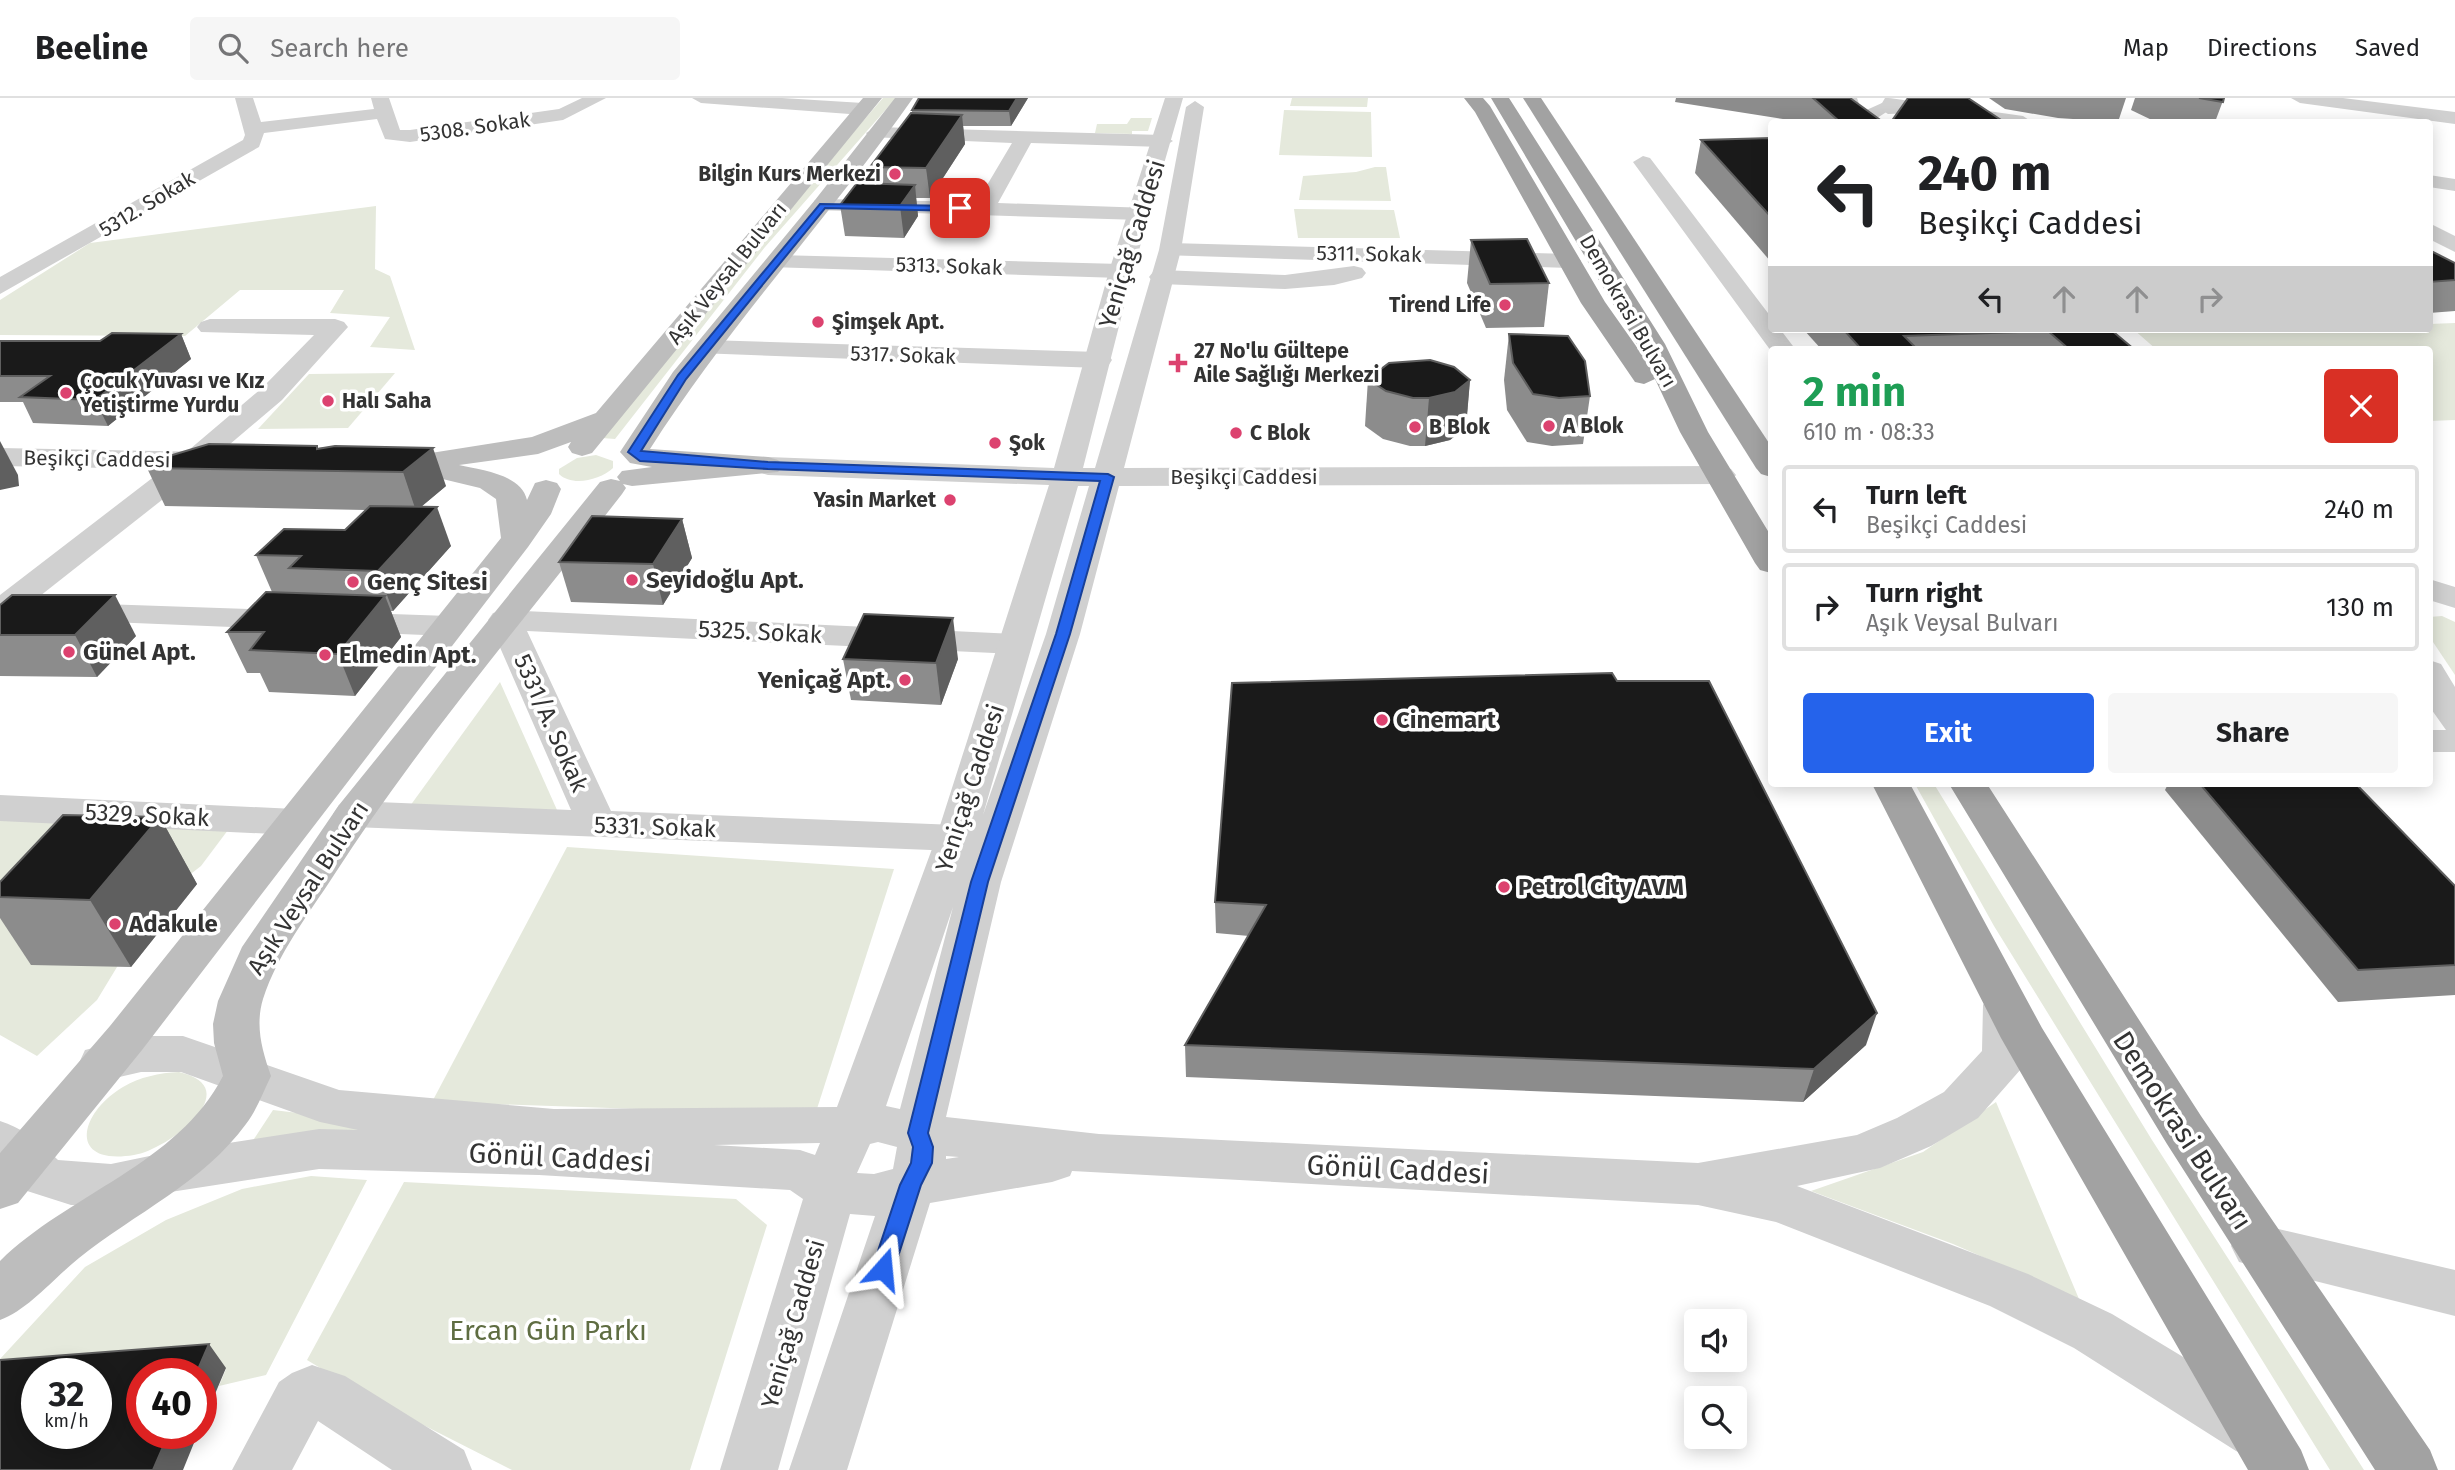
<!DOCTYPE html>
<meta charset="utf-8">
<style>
body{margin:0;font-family:"Fira Sans",sans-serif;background:#f6f6f6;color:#202124;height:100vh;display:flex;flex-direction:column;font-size:26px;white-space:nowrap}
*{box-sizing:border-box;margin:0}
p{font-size:23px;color:#757577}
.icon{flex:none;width:38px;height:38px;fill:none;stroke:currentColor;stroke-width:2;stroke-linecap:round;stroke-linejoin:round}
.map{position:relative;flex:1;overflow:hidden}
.drawer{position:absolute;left:1768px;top:248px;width:665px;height:441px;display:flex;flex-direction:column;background:#fff;border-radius:7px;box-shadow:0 4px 18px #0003}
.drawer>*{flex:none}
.guide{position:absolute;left:1768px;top:21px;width:665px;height:214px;border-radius:7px;box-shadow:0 4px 18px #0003;background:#fff;color:#202124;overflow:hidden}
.buttons{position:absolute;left:1684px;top:1211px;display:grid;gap:14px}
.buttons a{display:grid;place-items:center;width:63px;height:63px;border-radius:7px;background:#fff;box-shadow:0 4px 18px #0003;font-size:35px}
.speed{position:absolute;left:21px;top:1260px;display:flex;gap:14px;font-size:35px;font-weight:700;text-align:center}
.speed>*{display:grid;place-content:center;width:91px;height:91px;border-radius:50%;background:#fff;box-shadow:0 4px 18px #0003;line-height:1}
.speed small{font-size:18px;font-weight:400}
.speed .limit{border:10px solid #d22;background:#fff;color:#111}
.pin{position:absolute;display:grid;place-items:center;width:60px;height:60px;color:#fff;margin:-30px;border-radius:14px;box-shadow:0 4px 10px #0006}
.me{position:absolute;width:77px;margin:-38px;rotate:18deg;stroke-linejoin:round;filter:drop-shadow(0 0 5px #0008)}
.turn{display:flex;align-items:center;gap:24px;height:147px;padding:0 35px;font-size:32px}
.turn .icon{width:91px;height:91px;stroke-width:2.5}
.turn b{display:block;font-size:49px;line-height:60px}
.lanes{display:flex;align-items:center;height:66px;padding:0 35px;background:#0003;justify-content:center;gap:35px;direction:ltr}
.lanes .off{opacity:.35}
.round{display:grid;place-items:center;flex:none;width:74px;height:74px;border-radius:7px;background:#f6f6f6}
.overview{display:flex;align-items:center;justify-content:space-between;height:119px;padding:0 35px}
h1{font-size:42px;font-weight:700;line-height:52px;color:#1e9e55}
.action{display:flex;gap:14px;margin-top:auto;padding:14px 35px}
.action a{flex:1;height:80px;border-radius:7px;background:#2563eb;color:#fff;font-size:28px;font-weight:700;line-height:80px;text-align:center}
.action a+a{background:#f6f6f6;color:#202124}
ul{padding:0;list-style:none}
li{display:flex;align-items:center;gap:21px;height:88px;margin:0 14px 10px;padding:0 21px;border:4px solid #e0e0e0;border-radius:7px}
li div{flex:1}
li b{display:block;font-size:26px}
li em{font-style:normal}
header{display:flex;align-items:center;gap:42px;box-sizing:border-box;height:98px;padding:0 35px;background:#fff;border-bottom:2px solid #e0e0e0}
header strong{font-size:33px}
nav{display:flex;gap:38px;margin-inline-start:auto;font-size:24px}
.search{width:490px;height:63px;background:#f6f6f6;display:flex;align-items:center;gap:18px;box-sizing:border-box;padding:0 24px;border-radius:7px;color:#757577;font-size:26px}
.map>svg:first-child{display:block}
</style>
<header>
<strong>Beeline</strong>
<div class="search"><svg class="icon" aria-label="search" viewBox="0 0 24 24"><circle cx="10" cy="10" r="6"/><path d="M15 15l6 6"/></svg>Search here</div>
<nav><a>Map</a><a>Directions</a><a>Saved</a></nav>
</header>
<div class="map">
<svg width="2455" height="1372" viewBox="0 0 2455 1372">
<rect width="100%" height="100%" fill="#fff"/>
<!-- green -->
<g fill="#e5e9dc">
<polygon points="883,0 896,0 765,149 615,341 602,340 754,149"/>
<polygon points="1292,0 1368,0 1367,9 1290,8"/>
<polygon points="1284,12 1371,14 1372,59 1279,57"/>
<polygon points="1131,20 1152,20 1148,33 1132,33 1132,36 1095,35 1097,26 1127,26"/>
<polygon points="1375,69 1386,69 1391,103 1299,102 1303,78 1356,74"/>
<polygon points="376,108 375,171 390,178 415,252 370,249 390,219 330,215 344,192 240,192 185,238 0,237 0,202 90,145"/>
<polygon points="1294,111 1394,112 1400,140 1298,140"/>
<polygon points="2455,225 2455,322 2429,323 2429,252 2157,252 2133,231 2429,231 2429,226"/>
<polygon points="395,275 348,330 258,331 309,276"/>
<path d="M596 357 613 363V370C600 382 572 389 559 376V371L577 360Z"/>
<polygon points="2442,518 2455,524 2455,577 2429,538 2429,519"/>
<polygon points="500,584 557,712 410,708"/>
<polygon points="1915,686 1934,686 2152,1042 2364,1372 2330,1372 1994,828"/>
<polygon points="0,722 228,732 201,768 179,785 117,869 97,902 37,958 0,937"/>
<polygon points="567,749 894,771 815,1017 432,1004"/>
<path d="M179 974C249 990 168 1052 134 1057 67 1068 79 1015 123 989 140 979 159 975 179 974Z"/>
<polygon points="1996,1004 2079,1201 1953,1146 1811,1093 1923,1054"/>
<polygon points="273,1012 432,1031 250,1047"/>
<polygon points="311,1078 367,1082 266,1277 219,1288 226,1271 153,1276 37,1276 0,1304 0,1261 85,1169 166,1122 242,1091"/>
<polygon points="404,1084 736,1101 767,1127 690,1372 512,1372 370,1300 307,1262"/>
</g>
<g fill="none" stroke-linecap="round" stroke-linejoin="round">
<!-- minor -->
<g fill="#d0d0d0" fill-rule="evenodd">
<polygon points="235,0 253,0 261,24 374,11 371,0 389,0 400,32 410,32 559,11 582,0 606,0 563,22 410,44 385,41 377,21 264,35 259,49 0,196 0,179 243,42 245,37"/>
<polygon points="692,0 782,0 863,5 872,11 863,17 701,5"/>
<polygon points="1843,0 1857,0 1862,14 1882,5 1891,11 1871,24 1851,24 1839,9"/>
<polygon points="2291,0 2343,0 2455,14 2455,26 2300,5"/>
<polygon points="876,29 1163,37 1173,43 1163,49 1031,45 998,105 1149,110 1152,115 1149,120 1141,122 815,112 812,107 815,102 823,101 977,104 1012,45 869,39 866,35"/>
<polygon points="1643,58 1650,60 1771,219 1771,231 1780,231 1796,252 1771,253 1633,64"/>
<polygon points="2429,125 2455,138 2455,154 2429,141"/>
<polygon points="1170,145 1569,156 1577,158 1581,163 1577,168 1569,170 1162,157 1159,152"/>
<polygon points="777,157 1121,166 1129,168 1133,173 1129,178 1121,180 769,169 765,164 769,159"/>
<polygon points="1354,168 1362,170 1366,175 1362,180 1334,187 1285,191 1161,186 1153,184 1149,179 1153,174 1161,172 1285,177"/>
<polygon points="210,221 335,221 344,224 348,229 282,302 203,369 193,372 183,369 179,363 183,357 262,290 314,237 201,234 197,229 201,224"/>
<polygon points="707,242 1099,254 1108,256 1112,262 1108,268 1099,270 698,255 694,250 698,245"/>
<polygon points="2429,481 2455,489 2455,510 2429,502"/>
<polygon points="73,505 449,518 461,521 466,528 461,535 449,538 61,522 56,515 61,508"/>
<polygon points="505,512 1015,536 1027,539 1032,546 1027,553 1015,556 527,533 611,713 956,727 970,731 976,740 970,749 956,753 353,729 339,725 333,716 339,707 353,703 571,712 488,522 493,515"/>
<polygon points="2429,562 2441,566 2455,589 2455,654 2429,654 2429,632 2446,632 2429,608"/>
<polygon points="0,697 295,711 309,715 315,724 309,733 295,737 0,723"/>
<path d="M0 1023C21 1030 37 1040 48 1060L41 1074 23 1080 0 1070Z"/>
<polygon points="312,1267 345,1278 464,1352 472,1372 392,1372 318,1323 292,1372 232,1372 279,1284 292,1275"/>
</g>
<!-- tertiary -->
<g fill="#d0d0d0" fill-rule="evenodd">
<path d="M1165 0H1183L1133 173 1083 370H1095L1159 152 1186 9 1195 3 1204 9 1181 152 1124 370 1721 368 1731 371 1736 377 1731 383 1721 386 1119 388 1080 536 1001 784 946 1019 1099 1036 1698 1065 1857 1037 1897 1020 1944 994 1982 953 1983 907 1990 895 2006 890 2022 895 2029 907 2028 958 2021 971 1978 1020 1931 1048 1880 1070 1797 1088 2028 1176 2112 1216 2276 1315 2285 1334 2276 1353 2256 1361 2236 1353 2074 1250 1990 1208 1776 1124 1698 1107 1072 1073 1070 1078 1052 1084 930 1105 847 1372H789L875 1118 850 1116 778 1372H720L803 1101 790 1092 539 1077 319 1071 164 1095 111 1108 71 1107 24 1092 5 1074 0 1057 5 1046 23 1040 41 1046 58 1062 111 1066 164 1055 319 1031 358 1032 320 1024 181 974H141L102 983 85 978 79 965 85 952 141 938H183L339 992 554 1011 837 1009 936 740 1049 387 768 377 758 374 753 368 758 362 768 359 1054 370 1109 173ZM1078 388H1089L1046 536 983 717ZM953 809 900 1011 886 1008ZM878 1044 897 1049 893 1071 874 1076 857 1075 870 1046ZM820 1045 815 1057 800 1052 714 1047ZM946 1058 959 1059 946 1061Z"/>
<path d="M1885 0C1903 0 1934 10 1946 7L2023 18 2032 24H1987L1946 19 1937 14 1888 16 1879 10Z"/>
<polygon points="2429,77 2455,81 2455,93 2429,89"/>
<polygon points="0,350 208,354 218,357 222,363 218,369 200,372 12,520 0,523 0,497 164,371 0,368"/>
<polygon points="2257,1126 2455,1172 2455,1218 2239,1164 2231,1148 2239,1132"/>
</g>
<!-- secondary -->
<g fill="#bdbdbd" fill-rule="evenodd">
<path d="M863 0H882L592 355 582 358 572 355 568 349 571 344 538 356 459 367C481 372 521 376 527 402L535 385 546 382 557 385 561 391 551 416 528 449 142 952 18 1105 0 1111V1055L110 928 501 440 496 401 480 390 430 378 426 372 403 376 393 373 388 367 393 361 532 339 596 315Z"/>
<path d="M895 0H913C829 120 729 227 650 351L768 359 778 362 783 368 778 374 632 388 623 386 626 390 622 396C525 521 419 645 334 777 308 817 278 855 263 901 255 928 262 952 271 978 263 994 257 1012 246 1026 203 1085 135 1115 79 1160 54 1180 28 1212 0 1222V1163C68 1096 178 1066 223 978L214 945 213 926 218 903 242 849 339 707 600 384 611 381 620 383 617 379 622 373 652 369 630 365 620 354 673 274 815 102Z"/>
</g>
<!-- trunk -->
<g fill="#a2a2a2" fill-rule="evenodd">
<polygon points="1464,0 1483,0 1490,8 1605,204 1648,265 1491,0 1509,0 1665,246 1708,334 1771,438 1771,475 1760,472 1755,465 1680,334 1655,281 1644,286 1635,284 1581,205 1475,14"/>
<polygon points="1523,0 1541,0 1771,348 1771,379 1761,376 1756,370"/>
<polygon points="1872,686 1910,686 2042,930 2301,1352 2309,1372 2248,1372 2001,940"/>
<polygon points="1949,686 1987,686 2201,1018 2430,1352 2438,1372 2375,1372 2167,1046"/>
</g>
</g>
<!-- wall -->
<g fill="#8c8c8c">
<polygon points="919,0 1028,0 1011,28 963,28 965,46 930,100 916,100 918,118 904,140 845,138 840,107 872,86 870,69 912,15 912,12"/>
<polygon points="1676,0 1850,0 1883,24 1799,24 1796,23 1675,4"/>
<polygon points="1989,0 2126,0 2118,24 2058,20 2005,11"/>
<polygon points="2135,0 2224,0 2215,24 2156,24 2131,12"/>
<polygon points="1771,40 1771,164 1695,75 1701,42"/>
<polygon points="1471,142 1549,185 1544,229 1486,230 1467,185"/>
<polygon points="2429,152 2455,165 2455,213 2429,215"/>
<polygon points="1805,231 2110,231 2135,252 1822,252 1804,232"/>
<polygon points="181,236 191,261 108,328 33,325 23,304 0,304 0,243 100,243"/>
<polygon points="1509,236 1590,298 1583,346 1552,348 1527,344 1507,312 1504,282"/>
<polygon points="1368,281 1470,282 1466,329 1450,342 1425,348 1410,348 1383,341 1365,328"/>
<polygon points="335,348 446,388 421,409 451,448 393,513 391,513 401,539 355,598 269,594 260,575 247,575 227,534 272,494 256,457 345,432 365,412 165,408 147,370"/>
<polygon points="682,421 692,460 663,507 571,504 559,464"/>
<polygon points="0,507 136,538 97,579 0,578"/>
<polygon points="843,561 958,561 941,607 851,602"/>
<polygon points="1232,585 1866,947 1803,1004 1186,979 1185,947 1249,838 1216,835 1215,804"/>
<polygon points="2168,686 2356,686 2455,788 2455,897 2338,904 2165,692"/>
<polygon points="160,719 197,786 131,869 31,867 0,820 0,799"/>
</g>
<!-- shaded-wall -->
<g fill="#5f5f5f">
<polygon points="1017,0 1028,0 1011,28 1009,13"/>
<polygon points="962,17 965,46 930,100 926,70"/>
<polygon points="915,87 918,118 904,140 900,108"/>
<polygon points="181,236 191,261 108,328 95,302"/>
<polygon points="1470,282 1466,329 1450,342 1425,348 1429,300"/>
<polygon points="0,343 18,377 19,388 0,392"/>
<polygon points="433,350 446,388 416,413 403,374"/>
<polygon points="437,409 451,448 393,513 378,473"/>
<polygon points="682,421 692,460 663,507 653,466"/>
<polygon points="115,497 136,538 97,579 75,537"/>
<polygon points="385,498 401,539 355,598 338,556"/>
<polygon points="953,520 958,561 941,607 936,565"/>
<polygon points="160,719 197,786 131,869 90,802"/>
<polygon points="1877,915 1866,947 1803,1004 1814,971"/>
<polygon points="209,1246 226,1270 201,1329 201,1276 196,1276"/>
<polygon points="169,1335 198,1335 183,1372 153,1372"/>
</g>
<!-- building -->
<g fill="#1a1a1a" stroke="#5f5f5f" stroke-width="2" fill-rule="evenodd">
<polygon points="919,0 1017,0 1009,13 912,12"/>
<polygon points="1813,0 1850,0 1883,24 1840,24"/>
<polygon points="1908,0 1968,0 2004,24 1891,24"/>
<polygon points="2199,0 2224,0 2223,4"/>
<polygon points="911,15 962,17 926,70 870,69"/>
<polygon points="1771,40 1771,119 1701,42"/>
<polygon points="857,85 915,87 900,108 840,107"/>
<polygon points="1527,141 1549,185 1490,186 1471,142"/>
<polygon points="2429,152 2455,165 2455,182 2429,184"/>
<polygon points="1843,231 2110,231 2135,252 2070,252 2048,233 1904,238 1918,252 1862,252"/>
<polygon points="112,235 181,236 95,302 20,299 50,278 0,278 0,243 100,243"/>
<polygon points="1509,236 1568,238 1585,263 1590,298 1559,300 1533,296 1513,265"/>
<polygon points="1430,262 1454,269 1470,282 1455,294 1429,300 1413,300 1386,293 1368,281 1389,265"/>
<polygon points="209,346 317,348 317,351 335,348 433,350 403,374 147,370 146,365"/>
<polygon points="370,408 437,409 378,473 289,470 301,458 256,457 284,431 345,432"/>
<polygon points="592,418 682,421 653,466 559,464"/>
<polygon points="266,494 385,498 338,556 250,552 264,534 227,534"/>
<polygon points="12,497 115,497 75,537 0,537 0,507"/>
<polygon points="864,516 953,520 936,565 843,561"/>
<polygon points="1612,575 1617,583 1709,583 1877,915 1814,971 1185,947 1266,807 1215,804 1232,585"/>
<polygon points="2200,686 2356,686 2455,788 2455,867 2358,872"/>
<polygon points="63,717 160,719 90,802 0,799 0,784"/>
<path d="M209 1246 196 1276H142V1335H169L153 1372H0V1262ZM37 1276H96V1335H37Z"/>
</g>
<!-- route -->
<polygon fill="#2563eb" stroke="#184099" stroke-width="2" points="820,106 960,108 964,110 960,113 825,110 686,281 641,353 768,364 1108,376 1114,379 1070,536 988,784 928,1035 933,1049 932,1065 921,1087 894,1171 891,1177 883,1180 875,1177 872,1171 900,1087 911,1065 913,1049 908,1035 971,784 1056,536 1100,383 768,371 640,363 628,354 678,277"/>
<!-- markers -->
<g fill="#dc426f" stroke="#fff" stroke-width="2.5">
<circle cx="895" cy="76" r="7"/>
<circle cx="1505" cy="207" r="7"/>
<circle cx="818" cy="224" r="7"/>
<path d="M1174.5 254.5h7v7h7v7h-7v7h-7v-7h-7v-7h7z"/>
<circle cx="66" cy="295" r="7"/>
<circle cx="328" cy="303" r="7"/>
<circle cx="1549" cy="328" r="7"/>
<circle cx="1415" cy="329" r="7"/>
<circle cx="1236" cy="335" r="7"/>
<circle cx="995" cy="345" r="7"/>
<circle cx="950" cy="402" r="7"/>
<circle cx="632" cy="482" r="7"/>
<circle cx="353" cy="484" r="7"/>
<circle cx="69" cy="554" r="7"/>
<circle cx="325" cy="557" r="7"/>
<circle cx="905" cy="582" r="7"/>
<circle cx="1382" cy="622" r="7"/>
<circle cx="1504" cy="789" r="7"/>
<circle cx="115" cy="826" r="7"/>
</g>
<g text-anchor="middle" stroke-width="7" stroke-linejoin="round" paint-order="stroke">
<!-- far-street labels -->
<g font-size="21" fill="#333" stroke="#fff">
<text transform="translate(475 29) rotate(-8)" y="7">5308. Sokak</text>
<text transform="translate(147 106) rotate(-31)" y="7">5312. Sokak</text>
<text transform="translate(1369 156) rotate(1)" y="7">5311. Sokak</text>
<text transform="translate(949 168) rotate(2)" y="7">5313. Sokak</text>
<text transform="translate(727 175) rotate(-51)" y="7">Aşık Veysal Bulvarı</text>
<text transform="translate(1628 213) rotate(60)" y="7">Demokrasi Bulvarı</text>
<text transform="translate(903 257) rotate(2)" y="7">5317. Sokak</text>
<text transform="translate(97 361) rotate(1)" y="7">Beşikçi Caddesi</text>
<text x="1244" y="386">Beşikçi Caddesi</text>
</g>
<!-- far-poi labels -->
<g font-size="21" font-weight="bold" fill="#333" stroke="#fff" text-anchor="start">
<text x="881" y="83" text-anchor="end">Bilgin Kurs Merkezi</text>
<text x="1491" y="214" text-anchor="end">Tirend Life</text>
<text x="832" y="231">Şimşek Apt.</text>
<text x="1194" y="260">27 No'lu Gültepe<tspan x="1194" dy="24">Aile Sağlığı Merkezi</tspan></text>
<text x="80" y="290">Çocuk Yuvası ve Kız<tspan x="80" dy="24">Yetiştirme Yurdu</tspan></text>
<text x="342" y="310">Halı Saha</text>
<text x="1563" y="335">A Blok</text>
<text x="1429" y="336">B Blok</text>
<text x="1250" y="342">C Blok</text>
<text x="1009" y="352">Şok</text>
<text x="936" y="409" text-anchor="end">Yasin Market</text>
</g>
<!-- street labels -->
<g font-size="24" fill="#333" stroke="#fff">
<text transform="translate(1132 146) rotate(-73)" y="8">Yeniçağ Caddesi</text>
<text transform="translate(760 534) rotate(3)" y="8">5325. Sokak</text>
<text transform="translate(551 625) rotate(66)" y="8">5331/A. Sokak</text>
<text transform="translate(970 690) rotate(-72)" y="8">Yeniçağ Caddesi</text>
<text transform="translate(147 717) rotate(3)" y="8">5329. Sokak</text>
<text transform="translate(655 729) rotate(2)" y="8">5331. Sokak</text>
<text transform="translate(308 790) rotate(-57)" y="8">Aşık Veysal Bulvarı</text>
<text transform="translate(793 1226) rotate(-74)" y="8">Yeniçağ Caddesi</text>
</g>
<!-- poi labels -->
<g font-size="24" font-weight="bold" fill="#333" stroke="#fff" text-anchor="start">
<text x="646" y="490">Seyidoğlu Apt.</text>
<text x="367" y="492">Genç Sitesi</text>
<text x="83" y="562">Günel Apt.</text>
<text x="339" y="565">Elmedin Apt.</text>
<text x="891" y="590" text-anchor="end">Yeniçağ Apt.</text>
<text x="1396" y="630">Cinemart</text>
<text x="1518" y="797">Petrol City AVM</text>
<text x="129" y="834">Adakule</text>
</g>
<!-- near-street labels -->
<g font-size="28" fill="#333" stroke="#fff">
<text transform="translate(2183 1032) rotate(57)" y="10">Demokrasi Bulvarı</text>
<text transform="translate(560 1059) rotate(3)" y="10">Gönül Caddesi</text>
<text transform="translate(1398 1071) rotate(3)" y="10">Gönül Caddesi</text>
</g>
<!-- near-park labels -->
<g font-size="28" fill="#5f6d42" stroke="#fff">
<text x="548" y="1242">Ercan Gün Parkı</text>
</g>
</g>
</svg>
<div class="buttons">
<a><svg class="icon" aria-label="sound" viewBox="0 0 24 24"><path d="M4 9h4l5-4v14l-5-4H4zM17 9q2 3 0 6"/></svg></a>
<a><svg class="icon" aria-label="search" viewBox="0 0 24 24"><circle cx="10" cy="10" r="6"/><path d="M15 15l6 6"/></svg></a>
</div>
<div class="speed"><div>32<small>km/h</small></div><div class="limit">40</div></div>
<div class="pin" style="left:960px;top:110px;background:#d93025"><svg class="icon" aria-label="arrive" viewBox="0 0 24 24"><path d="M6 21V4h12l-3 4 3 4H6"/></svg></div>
<svg class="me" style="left:883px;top:1171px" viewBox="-20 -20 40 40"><path d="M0-17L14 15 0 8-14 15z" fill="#2563eb" stroke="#fff" stroke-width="4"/></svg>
<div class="guide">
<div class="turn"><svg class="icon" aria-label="left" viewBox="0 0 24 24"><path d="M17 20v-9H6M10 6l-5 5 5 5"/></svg><div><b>240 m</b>Beşikçi Caddesi</div></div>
<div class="lanes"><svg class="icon" aria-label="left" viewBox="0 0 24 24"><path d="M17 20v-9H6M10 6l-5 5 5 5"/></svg><svg class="icon off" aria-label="ahead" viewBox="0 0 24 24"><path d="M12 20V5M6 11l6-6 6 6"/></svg><svg class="icon off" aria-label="ahead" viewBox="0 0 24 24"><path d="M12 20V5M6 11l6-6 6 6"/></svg><svg class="icon off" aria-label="right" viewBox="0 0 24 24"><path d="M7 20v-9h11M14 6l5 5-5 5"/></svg></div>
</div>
<section class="drawer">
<div class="overview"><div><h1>2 min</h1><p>610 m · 08:33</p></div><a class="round" style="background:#d93025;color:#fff"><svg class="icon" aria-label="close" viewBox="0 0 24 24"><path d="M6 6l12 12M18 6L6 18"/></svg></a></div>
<ul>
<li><svg class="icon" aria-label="left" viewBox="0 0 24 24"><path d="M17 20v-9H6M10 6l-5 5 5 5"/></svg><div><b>Turn left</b><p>Beşikçi Caddesi</p></div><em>240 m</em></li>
<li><svg class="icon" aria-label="right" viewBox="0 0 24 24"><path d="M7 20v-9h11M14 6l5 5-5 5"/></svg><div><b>Turn right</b><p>Aşık Veysal Bulvarı</p></div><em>130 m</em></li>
</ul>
<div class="action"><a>Exit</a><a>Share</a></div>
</section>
</div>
